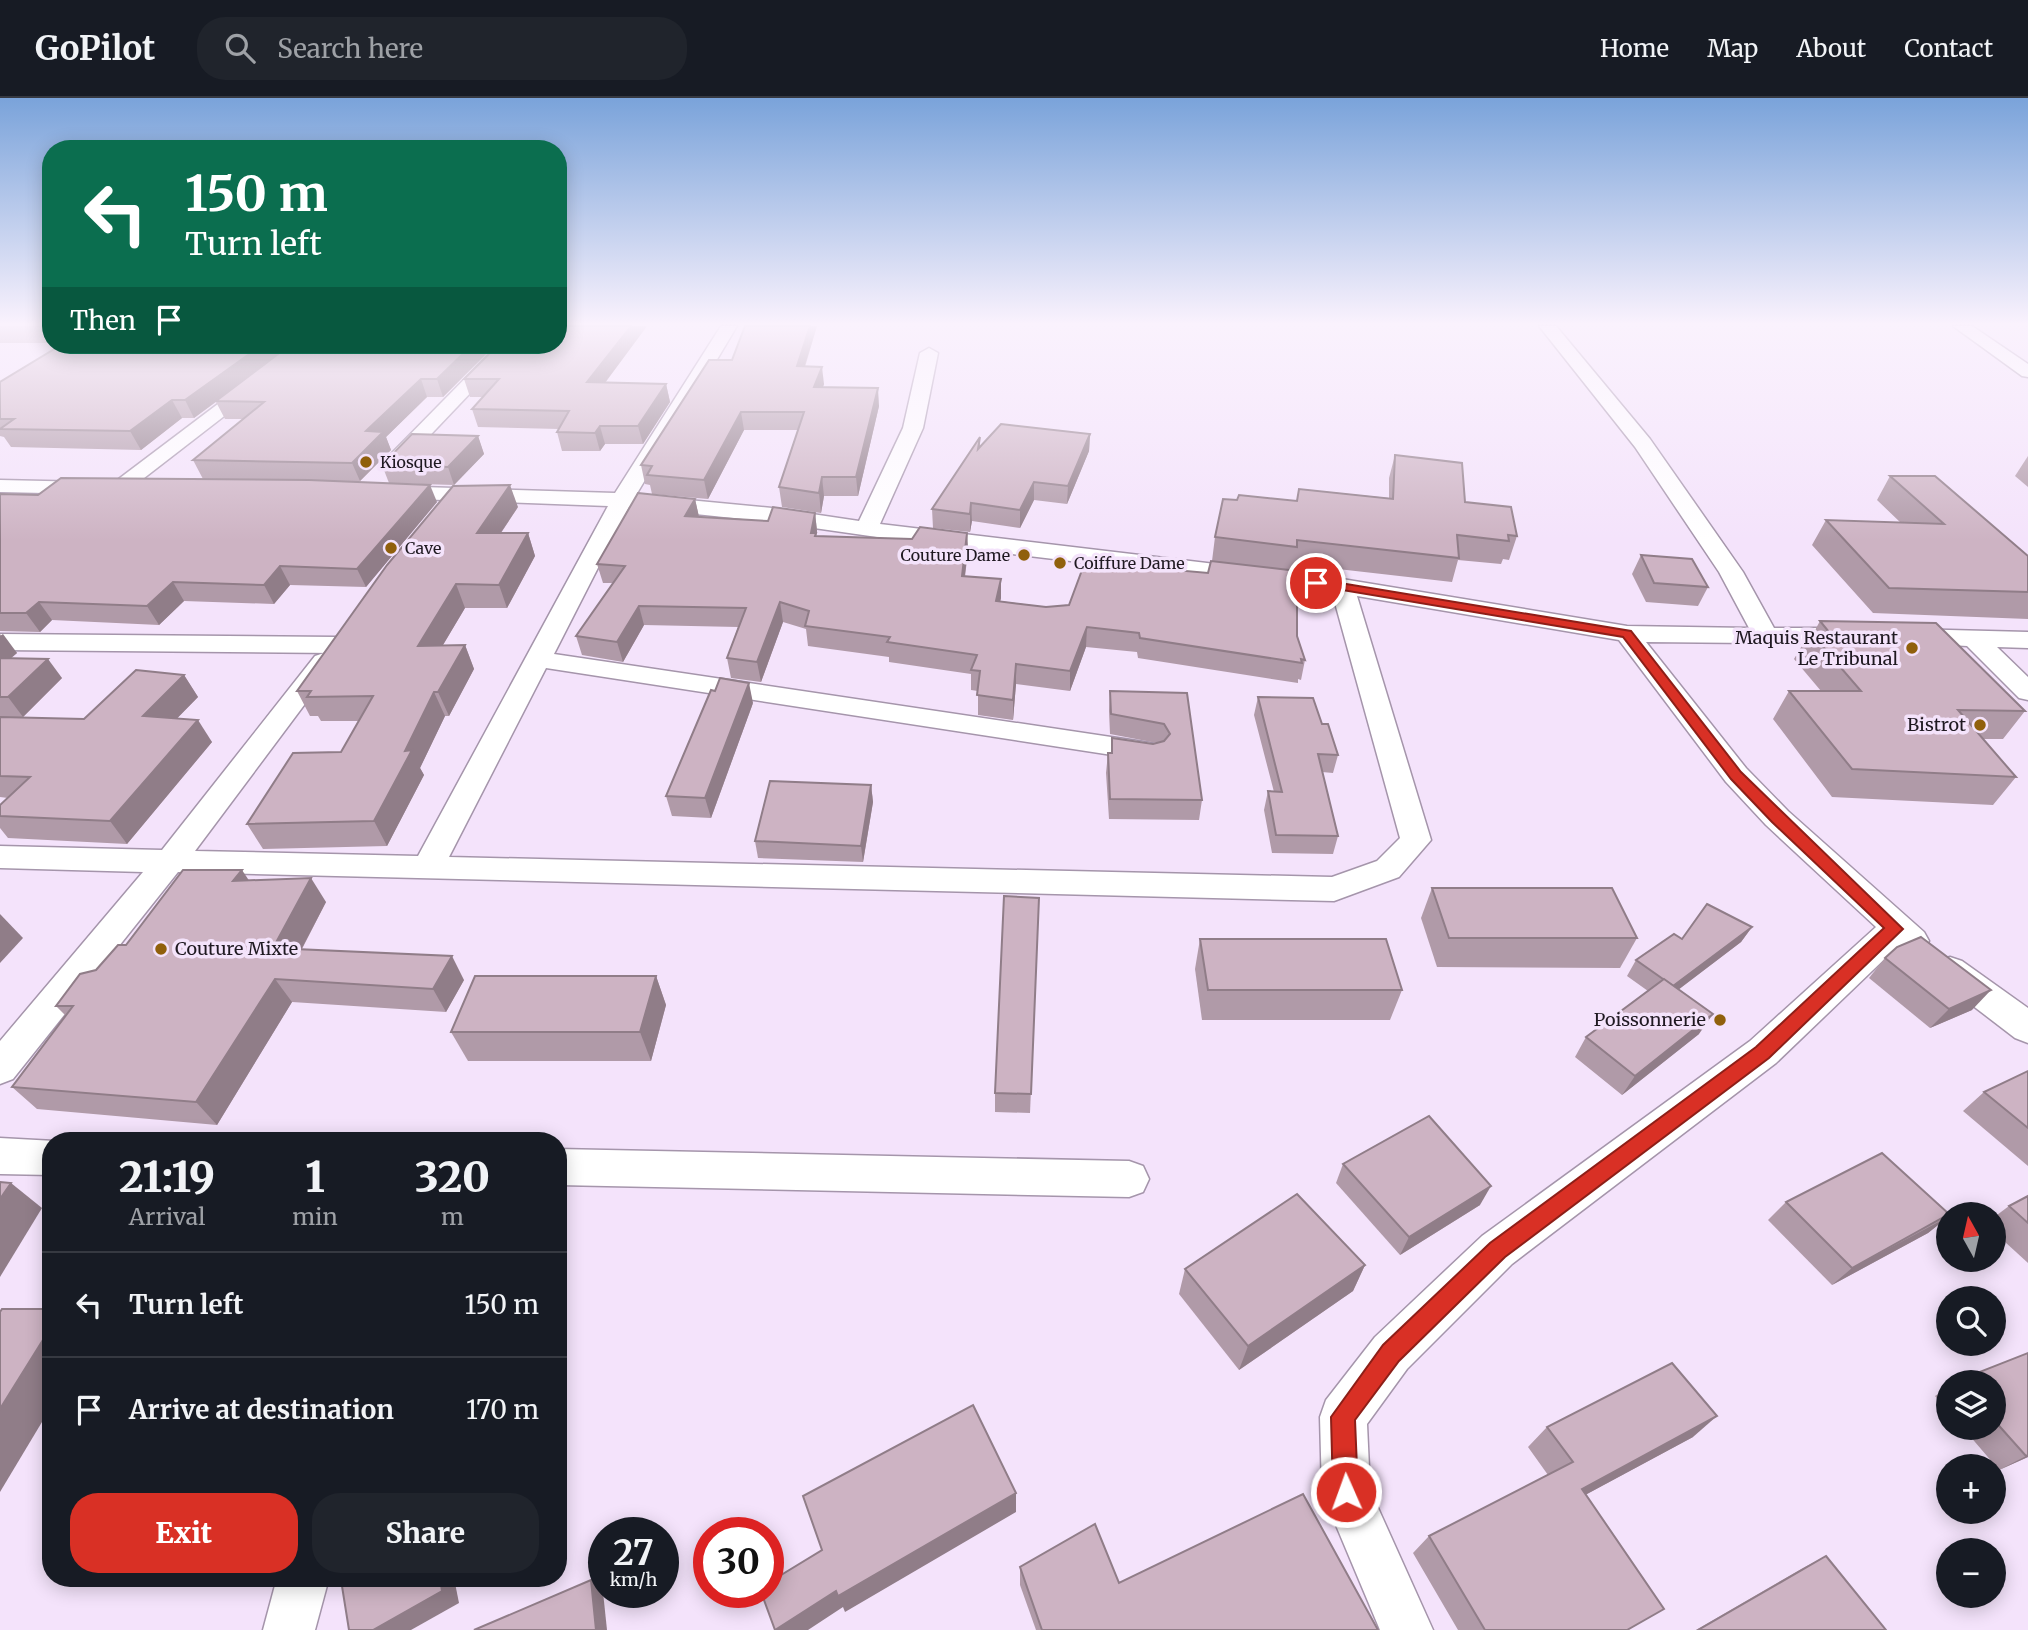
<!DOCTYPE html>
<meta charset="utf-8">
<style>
body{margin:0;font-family:Merriweather,serif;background:#20242c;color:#f1f3f6;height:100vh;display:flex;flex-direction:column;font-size:26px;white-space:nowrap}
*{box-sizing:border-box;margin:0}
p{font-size:23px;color:#9ea1a6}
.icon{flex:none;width:38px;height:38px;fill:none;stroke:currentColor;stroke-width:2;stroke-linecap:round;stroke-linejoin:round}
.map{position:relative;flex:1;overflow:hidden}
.drawer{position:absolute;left:42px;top:1034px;width:525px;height:455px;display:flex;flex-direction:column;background:#171b24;border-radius:28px;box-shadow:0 4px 18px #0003}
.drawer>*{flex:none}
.banner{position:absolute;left:42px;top:42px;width:525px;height:214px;border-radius:28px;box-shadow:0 4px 18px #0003;background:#0b6e4f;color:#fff;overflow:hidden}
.needle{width:46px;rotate:352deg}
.buttons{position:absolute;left:1936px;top:1104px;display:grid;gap:14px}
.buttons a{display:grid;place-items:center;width:70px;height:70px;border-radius:50%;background:#171b24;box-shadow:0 4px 18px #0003;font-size:35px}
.speed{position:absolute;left:588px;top:1419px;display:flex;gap:14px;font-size:35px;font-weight:700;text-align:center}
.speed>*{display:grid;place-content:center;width:91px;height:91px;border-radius:50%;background:#171b24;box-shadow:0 4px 18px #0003;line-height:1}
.speed small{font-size:18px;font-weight:400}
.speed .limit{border:10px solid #d22;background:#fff;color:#111}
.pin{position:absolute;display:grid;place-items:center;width:60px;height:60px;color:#fff;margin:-30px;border:4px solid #fff;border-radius:50%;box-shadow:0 2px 7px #0007}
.me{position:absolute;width:77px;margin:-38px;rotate:358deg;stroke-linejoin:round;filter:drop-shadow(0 0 5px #0008)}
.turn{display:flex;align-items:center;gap:24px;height:147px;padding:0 28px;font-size:32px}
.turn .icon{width:91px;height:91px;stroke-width:2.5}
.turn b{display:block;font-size:49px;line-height:60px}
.then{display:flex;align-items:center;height:66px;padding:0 28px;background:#0003;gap:14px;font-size:26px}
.eta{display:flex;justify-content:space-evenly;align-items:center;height:119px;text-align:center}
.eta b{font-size:42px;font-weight:800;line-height:49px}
.action{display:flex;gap:14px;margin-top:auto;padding:14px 28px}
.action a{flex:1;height:80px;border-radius:28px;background:#d93025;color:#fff;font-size:28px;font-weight:800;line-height:80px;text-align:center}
.action a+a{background:#20242c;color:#f1f3f6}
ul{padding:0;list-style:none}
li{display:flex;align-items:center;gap:21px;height:105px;padding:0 28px;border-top:2px solid #363941}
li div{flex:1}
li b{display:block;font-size:26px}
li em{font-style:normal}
header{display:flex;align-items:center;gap:42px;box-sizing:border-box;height:98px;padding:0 35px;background:#171b24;border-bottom:2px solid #363941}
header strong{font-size:33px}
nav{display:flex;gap:38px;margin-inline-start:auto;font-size:24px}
.search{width:490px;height:63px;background:#20242c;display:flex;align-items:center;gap:18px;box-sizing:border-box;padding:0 24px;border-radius:28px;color:#9ea1a6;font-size:26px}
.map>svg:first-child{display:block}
</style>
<header>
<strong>GoPilot</strong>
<div class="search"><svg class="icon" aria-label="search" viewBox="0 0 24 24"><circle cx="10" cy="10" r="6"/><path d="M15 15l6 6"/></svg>Search here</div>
<nav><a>Home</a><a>Map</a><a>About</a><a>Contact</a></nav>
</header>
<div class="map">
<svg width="2028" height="1532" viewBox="0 0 2028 1532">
<rect width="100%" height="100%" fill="#f4e3fb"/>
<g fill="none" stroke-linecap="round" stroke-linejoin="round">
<!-- street casing -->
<g stroke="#a595ab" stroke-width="3">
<g id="street">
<path d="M721 228H737L636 397 772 410 859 423 903 330 920 255 929 250 938 255 923 330 880 426 1342 481 1627 528 1749 530 1719 474 1635 349 1539 228H1556L1650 341 1743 474 1774 530H1851L1860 533 1864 538 1860 543 1851 546 1646 544 1746 670 1788 713 1924 834 1929 843 1924 852 1912 856 1897 849 1776 965 1512 1166 1407 1271 1367 1326 1370 1392 1433 1532H1380L1322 1394 1320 1319 1326 1302 1375 1239 1482 1138 1750 943 1876 829 1766 727 1726 684 1619 542 1357 498 1431 742 1399 779 1334 803 178 774 13 981 0 986V943L143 774 0 770V748L162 752 315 558 324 555 333 558 337 563 195 753 418 758 608 408 390 400 383 398 379 394 383 390 390 388 615 395ZM629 409 772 424 919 445 1332 494 1400 740 1377 763 1332 779 449 759 546 570 1151 663 1161 660 1165 654 1161 648 1151 645 554 556Z"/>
<polygon points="1953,228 1972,228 2028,266 2028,279 2022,278"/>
<polygon points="296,247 316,247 126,394 112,394 108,390 112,386"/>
<polygon points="498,247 516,247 398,371 384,371 381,367 384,363"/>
<polygon points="0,382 90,384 97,386 101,390 97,394 90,396 0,394"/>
<polygon points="1910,531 2028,534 2028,550 1997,549 2028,579 2028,602 2019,600 1967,548 1901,544 1897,539 1901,534"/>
<polygon points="0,536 336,539 345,542 349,547 345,552 336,555 0,552"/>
<polygon points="1950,859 1962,863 2028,910 2028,945 2015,940 1938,881 1933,872 1938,863"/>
<polygon points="0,1040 55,1043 51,1043 51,1077 0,1076"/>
<polygon points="558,1051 1129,1063 1143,1068 1149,1081 1143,1094 1129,1099 558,1087"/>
<polygon points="277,1480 329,1480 315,1532 263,1532"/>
</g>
</g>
<!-- street -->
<use href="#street" fill="#fff" fill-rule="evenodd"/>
</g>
<!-- wall -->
<g fill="#b09aa8">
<rect x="0" y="228" width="51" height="17"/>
<polygon points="647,228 605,285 666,286 670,304 643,346 605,346 600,353 562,353 557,334 559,331 478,329 472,311 483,299 470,299 464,281"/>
<polygon points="745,228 817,228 805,269 824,286 823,289 879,308 858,398 824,398 821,415 782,409 779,389 798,332 744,332 708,401 652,396 650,387 645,386 641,367 732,262"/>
<polygon points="495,247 443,299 427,299 386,339 391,352 360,383 334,383 437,404 366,489 290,487 274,506 184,503 159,527 52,522 40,534 0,533 0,396 38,397 203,381 193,362 243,321 225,321 216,304 194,320 182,320 141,352 11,349 4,339 0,338 0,284"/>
<polygon points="1090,336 1089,353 1067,406 1034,402 1020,430 972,423 970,434 933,430 932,411 980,339 980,349"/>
<polygon points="478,338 484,356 454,387 389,385 382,367"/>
<polygon points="1395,357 1517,438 1509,462 1503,461 1501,466 1458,462 1452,484 1294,466 1293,472 1297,538 1305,562 1301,582 1298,581 1298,585 1138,560 1137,554 1086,549 1070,593 1016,586 1013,622 978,617 978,593 971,592 971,576 889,564 889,559 808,548 806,531 783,524 761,584 731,580 727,560 738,529 644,527 623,564 582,557 576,538 613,485 603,485 597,466 695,401 699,419 768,423 815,415 817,433 816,438 912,441 967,435 968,453 965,479 1001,500 1000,503 1046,509 1069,507 1208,475 1212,463 1215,439 1237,402 1297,403 1299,391 1389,400 1389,380"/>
<polygon points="2028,358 2028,389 2015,378"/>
<polygon points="1890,378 2028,494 2028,521 1873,515 1812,447 1826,422 1901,425 1877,402"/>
<polygon points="518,409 501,435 528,435 535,458 507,510 465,510 443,547 465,547 474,571 449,618 445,618 420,670 424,677 387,748 263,751 247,726 341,654 359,623 321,623 318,618 310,618 297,593"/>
<polygon points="1641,457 1708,489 1698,508 1646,504 1632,476"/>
<polygon points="1820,523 2025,613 2003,641 1983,641 2016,679 1993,707 1832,699 1773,621 1789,593 1821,593 1794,561 1810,534 1814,534"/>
<polygon points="0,536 17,555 10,560 62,580 23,619 1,619 84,621 184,577 198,599 177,620 212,644 127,746 8,740 0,730 0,707 8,700 0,699"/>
<polygon points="1110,593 1187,595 1202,702 1199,722 1109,721 1106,675 1108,655 1111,655 1112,640 1153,646 1157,645 1110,636 1109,613"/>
<polygon points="1258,599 1322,626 1338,657 1333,675 1322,674 1338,738 1333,756 1272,755 1264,712 1268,693 1274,694 1254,617"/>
<polygon points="753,605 711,720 672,718 666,698"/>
<polygon points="871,687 873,704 863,764 758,760 755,743"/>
<polygon points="249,782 326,804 302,851 464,882 446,914 292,904 217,1027 37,1011 12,989 66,918 56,908 96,872 126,847"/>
<polygon points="1432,790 1637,840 1620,870 1437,869 1421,820"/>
<polygon points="1039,800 1030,1015 995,1014 995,995"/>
<polygon points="1752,829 1741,844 1678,892 1699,936 1622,997 1575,959 1586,939 1648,893 1627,878 1636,862"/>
<polygon points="1200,841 1402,892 1390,922 1202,922 1195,871"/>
<polygon points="1885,860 1972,912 1930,930 1869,880"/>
<polygon points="656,878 666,907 651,963 468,963 451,934"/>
<polygon points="2028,973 2028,1068 1963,1013 1984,994"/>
<polygon points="1343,1066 1480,1107 1400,1157 1336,1085"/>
<polygon points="2028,1098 2028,1165 1993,1133 1993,1120 2009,1108"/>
<polygon points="1786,1104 1948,1119 1928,1135 1832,1187 1768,1122"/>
<polygon points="1365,1167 1353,1193 1239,1272 1179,1196 1185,1171"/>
<polygon points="2028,1255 2028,1359 1999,1372 1963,1330 1993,1330 1993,1284 1956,1284"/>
<polygon points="1948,1290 1948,1313 1935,1298"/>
<polygon points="1547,1329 1693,1339 1585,1397 1664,1511 1628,1532 1458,1532 1413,1455 1429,1438 1548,1377 1528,1349"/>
<polygon points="1826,1458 1886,1532 1696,1532 1803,1470"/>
<polygon points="1020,1469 1119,1485 1378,1532 1036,1532 1020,1487"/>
</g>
<!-- shaded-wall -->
<g fill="#907d88">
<polygon points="631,228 647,228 592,302 587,284"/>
<polygon points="810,228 817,228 799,286 797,268"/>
<polygon points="262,247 292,247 194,320 185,302"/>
<polygon points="472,247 495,247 443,299 437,281"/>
<polygon points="822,269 824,286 816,307 814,289"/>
<polygon points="421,281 427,299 386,339 391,352 360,383 352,365 366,333"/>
<polygon points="666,286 670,304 643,346 638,328"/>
<polygon points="878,290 879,308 858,398 856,379"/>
<polygon points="172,302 182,320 141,352 130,333"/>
<polygon points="741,314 744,332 708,401 704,382"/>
<polygon points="600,328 605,346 600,353 595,335"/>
<polygon points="1090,336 1089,353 1067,406 1068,388"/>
<polygon points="478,338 484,356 454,387 448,369"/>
<polygon points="822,379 824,398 821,415 819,395"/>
<polygon points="1034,384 1034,402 1020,430 1020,412"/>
<polygon points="430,387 437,404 366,489 357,471"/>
<polygon points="510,387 518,409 485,458 477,435"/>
<polygon points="695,401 699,419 685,418"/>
<polygon points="971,405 972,423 970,434 970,416"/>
<polygon points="815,415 817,433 816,439 811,435"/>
<polygon points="528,435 535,458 507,510 499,487"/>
<polygon points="967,435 968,453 962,498 962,478"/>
<polygon points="280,468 290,487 274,506 264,487"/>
<polygon points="1001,481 1001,500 996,522 996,503"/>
<polygon points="173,484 184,503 159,527 147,508"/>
<polygon points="456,486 465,510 428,572 418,548"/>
<polygon points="39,504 52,522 40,534 26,515"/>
<polygon points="780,504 783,524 761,584 757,564"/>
<polygon points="639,508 644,527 623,564 617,544"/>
<polygon points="1087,529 1086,549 1070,593 1070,573"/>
<polygon points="3,536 17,555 0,570 0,538"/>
<polygon points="465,547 474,571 449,618 438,594"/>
<polygon points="48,561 62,580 23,619 8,599"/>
<polygon points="1016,566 1016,586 1013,622 1013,602"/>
<polygon points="184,577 198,599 158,640 143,618"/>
<polygon points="749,585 753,605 711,720 705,700"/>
<polygon points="434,594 445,618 420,670 424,677 387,748 374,723 405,653"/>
<polygon points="198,622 212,644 127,746 110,723"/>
<polygon points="871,687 873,704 863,764 861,748"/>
<polygon points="242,772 258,796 233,783"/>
<polygon points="311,780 326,804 290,873 273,850"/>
<polygon points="0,816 23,840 0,865"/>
<polygon points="1752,829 1741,844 1662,904 1672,888"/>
<polygon points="452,858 464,882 446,914 433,891"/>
<polygon points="656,878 666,907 651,963 640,934"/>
<polygon points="275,881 292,904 217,1027 196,1004"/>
<polygon points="1991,892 1972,912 1930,930 1949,911"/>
<polygon points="1713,916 1699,936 1622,997 1635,978"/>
<polygon points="11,1085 42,1110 0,1179 0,1101"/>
<polygon points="1491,1088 1480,1107 1400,1157 1409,1139"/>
<polygon points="1948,1119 1928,1135 1832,1187 1852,1170"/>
<polygon points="1365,1167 1353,1193 1239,1272 1248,1248"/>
<polygon points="51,1229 51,1309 0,1394 0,1311"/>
<polygon points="1717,1318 1693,1339 1561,1410 1582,1391"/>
<polygon points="2028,1357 2028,1359 1999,1372"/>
<polygon points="1016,1395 1016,1414 845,1514 843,1509 808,1532 775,1532 836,1493"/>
<polygon points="440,1480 454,1480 459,1505 411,1532 373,1532"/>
<polygon points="591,1482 603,1494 607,1532 596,1532"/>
</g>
<!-- building -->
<g fill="#cdb3c3" stroke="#907d88" stroke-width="2">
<polygon points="558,228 631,228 587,284 666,286 638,328 600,328 595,335 557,334 569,313 472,311 499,281 464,281 498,247 558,247"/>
<polygon points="745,228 810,228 797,268 822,269 814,289 878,290 856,379 822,379 819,395 779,389 804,314 741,314 704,382 647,377 652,368 641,367 709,262 732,262"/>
<polygon points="61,247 262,247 185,302 172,302 130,333 0,331 14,321 0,321 0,284"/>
<polygon points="290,247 472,247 437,281 421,281 366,333 383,334 352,365 193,362 264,304 216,303"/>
<polygon points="1001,326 1090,336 1068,388 1034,384 1020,412 971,405 970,416 932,411 980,339 978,351"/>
<polygon points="412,336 478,338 448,369 382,367"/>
<polygon points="1395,357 1462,365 1465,404 1511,409 1517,438 1508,437 1509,443 1457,437 1459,460 1297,442 1297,449 1215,439 1223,401 1237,402 1239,397 1297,403 1299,391 1393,401"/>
<polygon points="1890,378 1935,378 2028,458 2028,494 1889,490 1826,422 1944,426"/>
<polygon points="61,380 309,382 430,387 357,471 280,468 264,487 173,484 147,508 39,504 26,515 0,515 0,396 38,397"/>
<polygon points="510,387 477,435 528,435 499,487 456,486 418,548 465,547 438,594 434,594 405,653 412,652 374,723 247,726 293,655 341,654 373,598 307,599 311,593 297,593 387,467 453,388"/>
<polygon points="638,395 695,401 685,418 768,423 773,409 815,415 811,435 816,435 815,438 912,441 920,429 967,435 962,478 1001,481 996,503 1046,509 1069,507 1085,464 1208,475 1211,463 1297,473 1297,538 1305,562 1301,561 1302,565 1140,540 1139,535 1087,529 1070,573 1016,566 1013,602 977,597 980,573 971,572 977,557 887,544 890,539 805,528 809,513 780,504 757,564 727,560 746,510 639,508 617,544 576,538 625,468 597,466"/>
<polygon points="1641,457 1692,461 1708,489 1654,485"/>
<polygon points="1820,523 1936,525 2025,613 1958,612 2016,679 1852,671 1789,593 1861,593 1810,534 1829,534"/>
<polygon points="0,560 48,561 8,599 0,599"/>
<polygon points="136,572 184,577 143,618 198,622 110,723 0,718 0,707 30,679 0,678 0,619 84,621"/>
<polygon points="720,580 749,585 705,700 666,698 711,592 715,593"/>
<polygon points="1110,593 1187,595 1202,702 1110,701 1108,655 1112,655 1112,640 1153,646 1164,643 1170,636 1164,626 1111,616"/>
<polygon points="1258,599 1313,600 1322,626 1328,626 1338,657 1318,656 1338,738 1276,737 1268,693 1282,694"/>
<polygon points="770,683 871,687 861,748 755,743"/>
<polygon points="183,772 242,772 233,783 311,780 273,850 452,858 433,891 275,881 196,1004 12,989 73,908 56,908 80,876 96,872 118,847 126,847"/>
<polygon points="1432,790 1612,790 1637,840 1449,840"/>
<polygon points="1004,798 1039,800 1031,996 995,995"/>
<polygon points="1707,806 1752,829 1673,888 1636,862 1674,836 1682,841"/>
<polygon points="1921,839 1991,892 1949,911 1885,860 1897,849"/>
<polygon points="1200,841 1386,841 1402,892 1208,892"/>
<polygon points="475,878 656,878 640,934 451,934"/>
<polygon points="1664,881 1713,916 1635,978 1586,939"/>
<polygon points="2028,973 2028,1030 1984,994"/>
<polygon points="1429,1018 1491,1088 1409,1139 1343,1066"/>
<polygon points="1882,1055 1949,1116 1852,1170 1786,1104"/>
<polygon points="0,1084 11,1085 0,1101"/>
<polygon points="1297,1096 1365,1167 1248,1248 1185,1171"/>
<polygon points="2028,1098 2028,1125 2009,1108"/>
<polygon points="2,1211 51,1211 51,1229 0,1311 0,1214"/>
<polygon points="2028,1255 2028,1357 2026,1358 1993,1321 1993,1284 1961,1284 1959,1282"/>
<polygon points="1672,1265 1717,1318 1582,1391 1664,1511 1627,1532 1485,1532 1429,1438 1573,1364 1547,1329"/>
<polygon points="973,1307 1016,1395 838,1498 836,1493 775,1532 761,1494 768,1494 768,1485 822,1452 803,1398"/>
<polygon points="1303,1396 1378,1532 1042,1532 1020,1469 1095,1426 1119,1485"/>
<polygon points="1826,1458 1886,1532 1698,1532"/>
<polygon points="344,1480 440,1480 442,1493 373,1532 349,1532 341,1482"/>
<polygon points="591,1482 596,1532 474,1532"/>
</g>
<!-- sky -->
<linearGradient id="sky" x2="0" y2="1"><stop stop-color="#7aa3da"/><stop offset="0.51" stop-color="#faf2fd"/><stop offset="1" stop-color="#faf2fd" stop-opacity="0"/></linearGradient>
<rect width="2028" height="443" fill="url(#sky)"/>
<!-- route -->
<polygon fill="#d93025" stroke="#8d1f18" stroke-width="2" points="1316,481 1631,533 1741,674 1903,831 1769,960 1505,1159 1399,1263 1355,1322 1358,1394 1354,1403 1346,1406 1337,1403 1333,1394 1331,1319 1383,1247 1490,1145 1756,949 1884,830 1772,724 1731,681 1623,539 1312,487 1312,482"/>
<!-- markers -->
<g fill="#90600c" stroke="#f4e3fb" stroke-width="2.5">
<circle cx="366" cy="364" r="7"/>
<circle cx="391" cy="450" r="7"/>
<circle cx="1024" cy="457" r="7"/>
<circle cx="1060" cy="465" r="7"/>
<circle cx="1912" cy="550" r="7"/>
<circle cx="1980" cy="627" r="7"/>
<circle cx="161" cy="851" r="7"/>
<circle cx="1720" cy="922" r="7"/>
</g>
<g text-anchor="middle" stroke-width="7" stroke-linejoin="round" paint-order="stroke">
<!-- far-poi labels -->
<g font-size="16" fill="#1f1921" stroke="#f4e3fb" text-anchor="start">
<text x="380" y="370">Kiosque</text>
<text x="405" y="456">Cave</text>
<text x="1010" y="463" text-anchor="end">Couture Dame</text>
<text x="1074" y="471">Coiffure Dame</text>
</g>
<!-- poi labels -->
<g font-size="18" fill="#1f1921" stroke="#f4e3fb" text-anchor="end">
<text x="1898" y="546">Maquis Restaurant<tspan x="1898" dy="21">Le Tribunal</tspan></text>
<text x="1966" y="633">Bistrot</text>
<text x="175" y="857" text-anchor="start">Couture Mixte</text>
<text x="1706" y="928">Poissonnerie</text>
</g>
</g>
</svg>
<div class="buttons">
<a><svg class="needle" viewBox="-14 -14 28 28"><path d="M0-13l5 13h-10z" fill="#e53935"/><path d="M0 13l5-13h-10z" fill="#9ea1a6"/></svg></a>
<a><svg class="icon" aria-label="search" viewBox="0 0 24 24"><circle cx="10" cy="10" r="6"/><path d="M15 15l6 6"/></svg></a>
<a><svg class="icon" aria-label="layers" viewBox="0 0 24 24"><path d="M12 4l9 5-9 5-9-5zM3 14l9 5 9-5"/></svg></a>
<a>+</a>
<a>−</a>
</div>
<div class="speed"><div>27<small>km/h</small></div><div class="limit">30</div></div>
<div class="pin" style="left:1316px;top:485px;background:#d93025"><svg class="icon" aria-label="arrive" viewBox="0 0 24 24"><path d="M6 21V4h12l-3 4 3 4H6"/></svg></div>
<svg class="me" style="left:1346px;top:1394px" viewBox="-20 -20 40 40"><circle r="17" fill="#d93025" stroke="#fff" stroke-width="3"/><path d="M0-11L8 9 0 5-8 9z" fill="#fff"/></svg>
<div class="banner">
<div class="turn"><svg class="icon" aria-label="left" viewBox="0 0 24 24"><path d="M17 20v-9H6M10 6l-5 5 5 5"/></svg><div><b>150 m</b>Turn left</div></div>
<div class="then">Then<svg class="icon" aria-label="arrive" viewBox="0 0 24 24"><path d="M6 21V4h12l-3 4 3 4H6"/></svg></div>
</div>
<section class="drawer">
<div class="eta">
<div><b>21:19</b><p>Arrival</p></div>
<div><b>1</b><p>min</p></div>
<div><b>320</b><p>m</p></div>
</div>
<ul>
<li><svg class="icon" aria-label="left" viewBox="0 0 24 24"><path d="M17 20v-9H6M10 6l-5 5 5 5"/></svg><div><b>Turn left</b></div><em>150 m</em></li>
<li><svg class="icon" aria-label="arrive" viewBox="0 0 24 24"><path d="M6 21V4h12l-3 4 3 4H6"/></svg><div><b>Arrive at destination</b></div><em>170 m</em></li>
</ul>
<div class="action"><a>Exit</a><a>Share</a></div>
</section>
</div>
